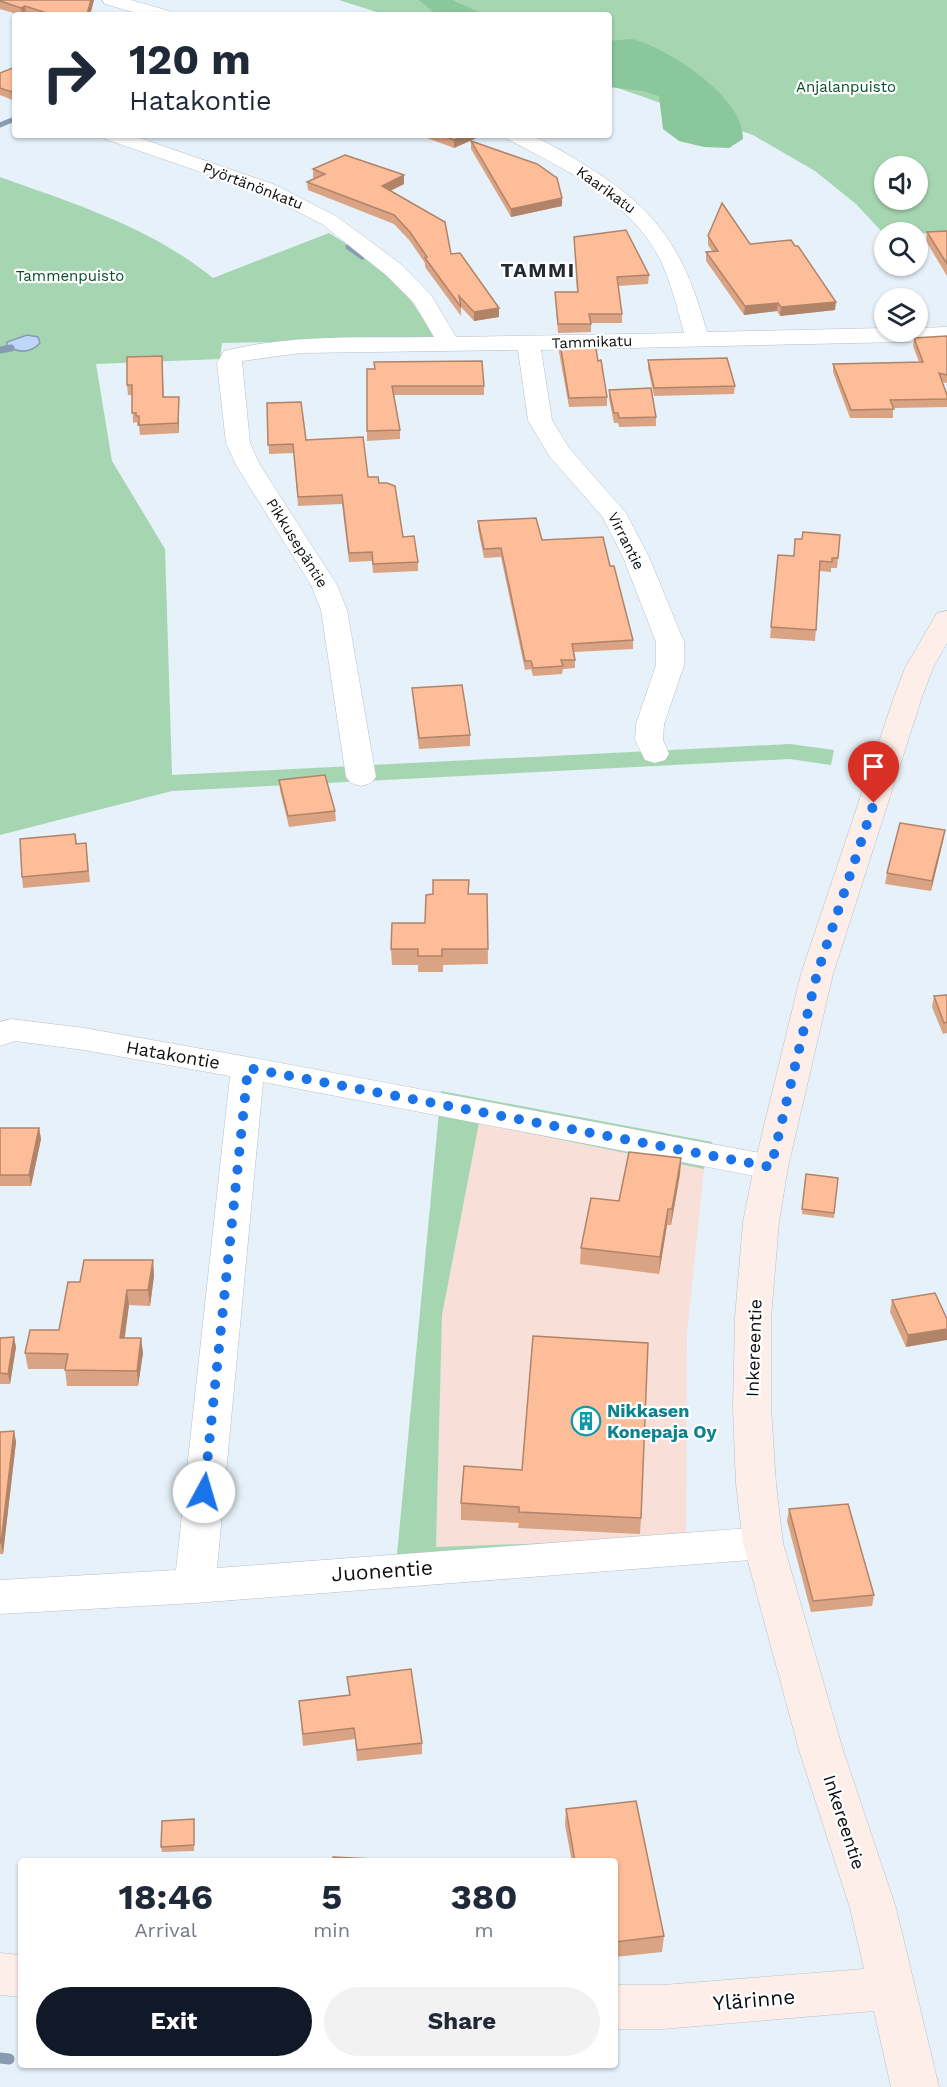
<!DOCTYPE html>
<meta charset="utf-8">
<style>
body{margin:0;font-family:"Work Sans",sans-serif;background:#f2f2f3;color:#1f2937;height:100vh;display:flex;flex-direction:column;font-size:22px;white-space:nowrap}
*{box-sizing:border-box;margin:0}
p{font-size:20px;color:#747a83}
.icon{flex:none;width:33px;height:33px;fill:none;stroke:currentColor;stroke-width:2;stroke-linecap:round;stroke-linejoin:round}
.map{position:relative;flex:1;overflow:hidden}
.side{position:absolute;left:18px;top:1858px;width:600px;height:210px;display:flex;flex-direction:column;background:#fff;border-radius:6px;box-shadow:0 2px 4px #0004}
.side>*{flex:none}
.top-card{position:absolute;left:12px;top:12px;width:600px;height:126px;border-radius:6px;box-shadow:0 2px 4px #0004;background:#fff;color:#1f2937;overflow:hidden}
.controls{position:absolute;left:874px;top:156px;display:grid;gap:12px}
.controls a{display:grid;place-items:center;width:54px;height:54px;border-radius:50%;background:#fff;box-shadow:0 2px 4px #0004;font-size:30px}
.pin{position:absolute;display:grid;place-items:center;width:51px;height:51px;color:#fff;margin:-62px -26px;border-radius:50% 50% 50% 0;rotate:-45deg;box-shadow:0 0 6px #0007}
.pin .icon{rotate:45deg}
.me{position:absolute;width:66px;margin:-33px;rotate:6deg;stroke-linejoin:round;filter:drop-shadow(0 0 4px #0008)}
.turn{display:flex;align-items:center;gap:21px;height:126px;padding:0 18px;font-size:27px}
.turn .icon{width:78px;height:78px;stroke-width:2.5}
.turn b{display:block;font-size:42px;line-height:51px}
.eta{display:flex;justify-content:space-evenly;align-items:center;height:102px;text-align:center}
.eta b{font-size:36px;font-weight:700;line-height:42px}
.button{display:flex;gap:12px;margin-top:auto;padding:12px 18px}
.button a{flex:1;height:69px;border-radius:36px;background:#111827;color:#fff;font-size:24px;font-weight:700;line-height:69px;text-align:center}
.button a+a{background:#f2f2f3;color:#1f2937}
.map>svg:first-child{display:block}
</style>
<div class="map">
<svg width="947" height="2087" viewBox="0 0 947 2087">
<rect width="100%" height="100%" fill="#e6f1f9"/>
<!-- industrial -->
<polygon fill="#f8dfd7" points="479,1123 704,1169 687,1333 686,1538 436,1547 442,1315"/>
<!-- green -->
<g fill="#a5d5b1" fill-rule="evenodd">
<path d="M339 0H947V234L885 232V235L856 204 815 171 753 135 609 85V15H386ZM885 166H918V200H885Z"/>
<path d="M0 177C75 204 150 227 213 278L329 233 377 263 405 292 437 339 222 343 220 359 96 364 112 461 165 549 172 775 790 744 834 750 831 765 790 759 172 791 0 835Z"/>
<polygon points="441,1091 712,1142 704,1169 479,1123 442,1315 436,1547 686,1538 394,1586"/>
</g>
<!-- forest -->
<g fill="#8ac79a">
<polygon points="419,0 452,0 485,15 437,15"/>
<path d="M632 39C668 48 745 98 743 139L729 148 704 147 679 141 663 129 659 96 643 91 609 87V41Z"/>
</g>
<!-- water -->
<path fill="#bfd6f8" stroke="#899ab3" stroke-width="1.5" d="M27 335 38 337 40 343C31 353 19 353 7 346V342Z"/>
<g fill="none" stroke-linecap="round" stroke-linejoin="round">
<!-- stream-far2 -->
<g stroke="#899ab3" stroke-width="5">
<polyline points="0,125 12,120"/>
<polyline points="348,247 362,257"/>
<polyline points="7,349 11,348"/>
</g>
<!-- stream-far1 -->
<polyline stroke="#899ab3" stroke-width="7" points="0,350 11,348"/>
<!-- stream -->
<polyline stroke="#899ab3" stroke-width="11" points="0,2058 9,2059"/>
<!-- street casing -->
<g stroke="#b7c1c9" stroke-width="1">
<g id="street">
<polygon points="102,0 131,0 169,11 172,15 143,15 105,4"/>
<path d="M102 135H131L273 184 336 216 402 265 431 295 456 337 684 333C677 307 671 283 660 259 630 200 563 168 507 139L504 135C512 135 524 133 531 136 548 142 565 153 580 162 657 208 683 247 707 332L885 328V332H918V328L947 327V341L541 350 552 420 569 448 626 513 649 557 684 642V665L664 724 663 740 669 754 665 760 655 763 645 760 635 740 636 724 656 665V642L623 557 602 516 550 457 528 420 518 350 301 353 242 361 250 443 260 465 337 585 347 610 376 777 371 783 361 786 351 783 346 777 321 610 311 585 236 465 226 443 217 363 224 351C292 334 364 338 434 337L414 303 386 275 322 224 259 192 105 139Z"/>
<polygon points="11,1019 84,1028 248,1057 771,1155 783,1158 788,1167 783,1176 771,1179 263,1082 217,1568 763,1527 777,1532 783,1543 777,1554 763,1559 195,1603 0,1614 0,1580 176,1570 230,1076 84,1050 15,1041 0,1046 0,1022"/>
</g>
</g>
<!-- secondary casing -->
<g stroke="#b7c1c9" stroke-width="1">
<g id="secondary">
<polygon points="947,611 947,643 933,668 922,697 833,974 788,1167 779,1222 771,1318 771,1408 776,1484 783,1543 843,1750 896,1908 939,2087 891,2087 874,2011 663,2029 615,2029 615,1985 663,1985 864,1969 850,1908 799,1750 743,1543 736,1484 733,1408 735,1318 743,1222 754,1167 801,974 894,697 905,668 937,613"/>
<polygon points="0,1953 21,1955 21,1997 0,1995"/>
</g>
</g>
<!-- street -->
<use href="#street" fill="#fff" fill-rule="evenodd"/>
<!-- secondary -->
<use href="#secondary" fill="#fdeee9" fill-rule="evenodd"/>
</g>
<!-- wall -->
<g fill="#daa383">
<polygon points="0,0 94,0 90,15 30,15 26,14 20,15 0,9"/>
<polygon points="15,67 15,101 0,95 0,73"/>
<polygon points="419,135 483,135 454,148"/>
<polygon points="471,141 562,198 562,206 511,217 471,149"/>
<polygon points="313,169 404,175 404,184 390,191 451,254 499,317 474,321 461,307 461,316 425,267 425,263 410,241 394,224 308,190 307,182 315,178 313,178"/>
<polygon points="947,231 947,276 926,241 927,232"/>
<polygon points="708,236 750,244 835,310 780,316 777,311 744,315 706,261 706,252 712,251 708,245"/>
<polygon points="574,237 649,275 648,284 618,286 622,314 622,323 591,323 591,332 558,333 555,292 577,292"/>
<polygon points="947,336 947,383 942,382 947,395 947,407 893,408 893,418 850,418 833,372 833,364 919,362 913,346 914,338"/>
<polygon points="560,343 598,361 607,397 607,406 569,407 559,352"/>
<polygon points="162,356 164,397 179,397 179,433 140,435 139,426 137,426 137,422 133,423 132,395 128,395 127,385"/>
<polygon points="648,360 735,386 734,394 654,396 648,368"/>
<polygon points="367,369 484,386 484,395 394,395 400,430 400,439 367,441"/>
<polygon points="609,390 656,417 656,426 619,427 618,423 614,423 609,399"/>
<polygon points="267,403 306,440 379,483 403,537 418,562 418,571 373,573 372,561 349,562 342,504 298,506 294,453 269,454"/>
<polygon points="478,521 542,540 610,566 633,640 633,649 574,652 575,660 575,668 563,669 562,674 533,676 531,669 525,670 501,557 484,558 478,529"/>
<polygon points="778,555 838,558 837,568 831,568 831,572 820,571 815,641 770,638"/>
<polygon points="412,688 470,735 470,746 419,749 413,699"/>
<polygon points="279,780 335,811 336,821 289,827 280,790"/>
<polygon points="945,830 943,841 931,891 885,884 887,873"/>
<polygon points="75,834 77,844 86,843 90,882 23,888 22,877"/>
<polygon points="469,894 487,894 488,964 443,965 443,972 418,972 418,965 392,965 391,949 425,923"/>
<polygon points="947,995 947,1033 943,1034 932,1007 934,996"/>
<polygon points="0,1128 39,1128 41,1139 31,1186 0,1186"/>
<polygon points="681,1158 680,1174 671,1225 667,1225 659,1274 580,1264 581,1248 619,1201"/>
<polygon points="806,1174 838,1178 834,1218 802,1214"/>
<polygon points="153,1260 154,1276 150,1306 129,1305 125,1338 141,1338 143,1353 138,1386 67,1386 65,1369 28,1369 25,1353 59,1330 80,1282"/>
<polygon points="935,1293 906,1347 890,1312 892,1300"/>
<polygon points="0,1338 16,1347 10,1384 0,1384"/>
<polygon points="14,1431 16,1442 3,1554 0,1554 0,1432"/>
<polygon points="464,1466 641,1518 640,1534 518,1528 519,1523 461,1520 461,1503"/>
<polygon points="789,1509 874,1595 872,1606 811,1612 787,1521"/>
<polygon points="347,1677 422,1743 422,1754 357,1761 355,1739 303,1746 299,1701 349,1695"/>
<polygon points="636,1801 664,1936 662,1952 615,1957 615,1862 572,1862 565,1825 566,1809"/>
<polygon points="194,1819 194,1851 162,1852 161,1847"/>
</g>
<!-- shaded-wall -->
<g fill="#b1846a">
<polygon points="91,0 94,0 90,15 85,15"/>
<polygon points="25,6 26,14 22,15 21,8"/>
<polygon points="465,135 483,135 454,148 454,140"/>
<polygon points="404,175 404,184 382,195 382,186"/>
<polygon points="562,198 562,206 511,217 511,209"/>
<polygon points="836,302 835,310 780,316 781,307"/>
<polygon points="778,303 777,311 744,315 745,306"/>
<polygon points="499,308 499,317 474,321 474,312"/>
<polygon points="179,397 179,433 178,423"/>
<polygon points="945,830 943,841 931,891 932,881"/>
<polygon points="39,1128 41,1139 31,1186 29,1175"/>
<polygon points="681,1158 680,1174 671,1225 672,1209"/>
<polygon points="668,1209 667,1225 659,1274 660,1257"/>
<polygon points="153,1260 154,1276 150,1306 148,1290"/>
<polygon points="127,1290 129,1305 122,1353 120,1338"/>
<polygon points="947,1329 947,1340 906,1347 908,1335"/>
<polygon points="14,1337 16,1347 10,1384 8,1374"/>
<polygon points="141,1338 143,1353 138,1386 137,1371"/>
<polygon points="14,1431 16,1442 3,1554 1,1543"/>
</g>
<!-- building -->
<g fill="#fdbd98" stroke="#b1846a" stroke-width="1.5">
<polygon points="0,0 91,0 87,14 85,15 53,15 25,6 21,8 0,1"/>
<polygon points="15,67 15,93 0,88 0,73"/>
<polygon points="441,135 465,135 454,140"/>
<polygon points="471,141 537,164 557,178 562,198 511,209"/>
<polygon points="345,155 404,175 382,186 445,222 451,254 460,253 499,308 474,312 459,296 461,307 425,258 427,257 410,232 394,215 307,182 325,174 313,169"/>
<polygon points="722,203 750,244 791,240 795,246 798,246 836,302 781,307 778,303 745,306 706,252 718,251 708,236"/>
<polygon points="626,230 649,275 617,277 622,314 589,314 591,324 558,324 555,292 578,292 574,237"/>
<polygon points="947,231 947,264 927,232"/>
<polygon points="947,336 947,375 939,373 947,395 947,399 890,400 894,409 851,410 833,364 923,362 914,338"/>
<polygon points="560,343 595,343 598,361 601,360 607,397 569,398"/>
<polygon points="162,356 163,397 179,397 178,423 139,425 139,416 136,416 136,413 132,413 132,385 127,385 127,357"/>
<polygon points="727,358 735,386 654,388 648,360"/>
<polygon points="482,361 484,386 392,386 400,430 367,431 367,369 375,369 374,362"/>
<polygon points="651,388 656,417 619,418 618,413 614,413 609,390"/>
<polygon points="301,402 306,440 363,437 368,477 378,477 379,483 387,483 395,486 403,537 414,536 418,562 373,564 372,552 349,553 342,495 298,497 293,444 268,445 267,403"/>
<polygon points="536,518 542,540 603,537 610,566 614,566 633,640 572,644 575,660 561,660 563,666 533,668 531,661 525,661 501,548 484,549 478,521"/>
<polygon points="803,532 840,535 838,558 832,558 832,562 820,561 816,630 771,627 778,555 794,556 795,539 802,539"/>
<polygon points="462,685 470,735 419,738 412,688"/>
<polygon points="325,775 335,811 288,816 279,780"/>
<polygon points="900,823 945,830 932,881 887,873"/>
<polygon points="75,834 76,844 86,843 88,871 22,877 20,839"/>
<polygon points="433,880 469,880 468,894 487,894 488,949 442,949 442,956 418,956 418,949 391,949 392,923 425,923 426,895 433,894"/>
<polygon points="947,995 947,1022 944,1023 934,996"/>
<polygon points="0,1128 39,1128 29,1175 0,1175"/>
<polygon points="629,1152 681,1158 672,1209 668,1209 660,1257 581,1248 591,1198 619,1201"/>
<polygon points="806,1174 838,1178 834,1213 802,1209"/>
<polygon points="84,1260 153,1260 148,1290 127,1290 120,1338 141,1338 137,1371 65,1370 68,1354 25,1353 30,1330 59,1330 68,1282 80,1282"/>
<polygon points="935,1293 947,1319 947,1329 908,1335 892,1300"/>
<polygon points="533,1336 648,1343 641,1518 519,1512 519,1507 461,1503 464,1466 522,1470"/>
<polygon points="14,1337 8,1374 0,1373 0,1338"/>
<polygon points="14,1431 1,1543 0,1543 0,1432"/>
<polygon points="848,1504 874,1595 813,1601 789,1509"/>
<polygon points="411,1669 422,1743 357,1750 354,1728 303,1734 299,1701 350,1695 347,1677"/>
<polygon points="636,1801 664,1936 615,1942 615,1862 575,1862 566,1809"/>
<polygon points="194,1819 194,1845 161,1847 162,1821"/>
<polygon points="333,1857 372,1859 371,1862 333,1862"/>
</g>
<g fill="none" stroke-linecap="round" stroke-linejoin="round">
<!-- route -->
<polyline stroke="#1a73e8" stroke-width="10" stroke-dasharray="0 18" points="204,1492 248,1068 771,1167 817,974 874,803"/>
</g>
<!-- icons -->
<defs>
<g id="building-ring" transform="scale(1.5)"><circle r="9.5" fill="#fff" stroke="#0f9aa8" stroke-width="1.5"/><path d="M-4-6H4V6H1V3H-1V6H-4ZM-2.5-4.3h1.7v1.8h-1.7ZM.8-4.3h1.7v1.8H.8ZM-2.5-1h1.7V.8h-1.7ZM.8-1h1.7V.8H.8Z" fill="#0f9aa8"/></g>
</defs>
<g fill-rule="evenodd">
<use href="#building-ring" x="586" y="1421"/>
</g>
<g text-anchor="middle" stroke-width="4.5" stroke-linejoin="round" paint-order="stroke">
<!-- far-park labels -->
<g font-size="15" fill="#044f27" stroke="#fff">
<text x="846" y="92">Anjalanpuisto</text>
<text x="70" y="281">Tammenpuisto</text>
</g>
<!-- far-street labels -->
<g font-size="15" fill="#0b0e11" stroke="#fff">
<text transform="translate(253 186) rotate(21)" y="5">Pyörtänönkatu</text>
<text transform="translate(606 190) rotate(36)" y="5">Kaarikatu</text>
<text transform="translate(592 342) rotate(-2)" y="5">Tammikatu</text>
<text transform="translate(626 541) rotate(63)" y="5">Virrantie</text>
<text transform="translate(297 543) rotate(58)" y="5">Pikkusepäntie</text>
</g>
<!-- street labels -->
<g font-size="18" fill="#0b0e11" stroke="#fff">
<text transform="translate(173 1055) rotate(10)" y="6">Hatakontie</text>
<text transform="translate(754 1348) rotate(-88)" y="6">Inkereentie</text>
<text transform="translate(844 1822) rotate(72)" y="6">Inkereentie</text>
</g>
<!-- culture labels -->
<g font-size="18" font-weight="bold" fill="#0d838f" stroke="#fff" text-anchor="start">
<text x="607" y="1417">Nikkasen<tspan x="607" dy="21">Konepaja Oy</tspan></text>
</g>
<!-- far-district labels -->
<g font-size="20" font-weight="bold" letter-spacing="1.5" fill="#232b32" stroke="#fff">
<text x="538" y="277">TAMMI</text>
</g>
<!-- near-street labels -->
<g font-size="21" fill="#0b0e11" stroke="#fff">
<text transform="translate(382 1571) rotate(-4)" y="7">Juonentie</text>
<text transform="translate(754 2000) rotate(-5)" y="7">Ylärinne</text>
</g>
</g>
</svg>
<div class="controls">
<a><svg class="icon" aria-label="sound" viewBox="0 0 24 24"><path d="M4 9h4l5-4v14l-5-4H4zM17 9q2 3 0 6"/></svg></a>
<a><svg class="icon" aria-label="search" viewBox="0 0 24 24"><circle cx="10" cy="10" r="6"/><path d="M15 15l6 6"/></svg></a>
<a><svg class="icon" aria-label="layers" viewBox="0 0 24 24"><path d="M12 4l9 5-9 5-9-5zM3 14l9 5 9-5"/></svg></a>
</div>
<div class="pin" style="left:874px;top:803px;background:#d93025"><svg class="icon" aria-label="arrive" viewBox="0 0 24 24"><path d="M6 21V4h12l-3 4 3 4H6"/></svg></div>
<svg class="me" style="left:204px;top:1492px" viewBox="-20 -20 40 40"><circle r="19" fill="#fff"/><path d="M0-13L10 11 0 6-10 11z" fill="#1a73e8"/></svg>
<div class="top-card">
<div class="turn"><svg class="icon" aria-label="right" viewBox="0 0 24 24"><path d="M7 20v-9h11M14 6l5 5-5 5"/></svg><div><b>120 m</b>Hatakontie</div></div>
</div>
<section class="side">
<div class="eta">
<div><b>18:46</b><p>Arrival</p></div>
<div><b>5</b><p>min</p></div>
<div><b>380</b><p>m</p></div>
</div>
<div class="button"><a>Exit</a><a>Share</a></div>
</section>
</div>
